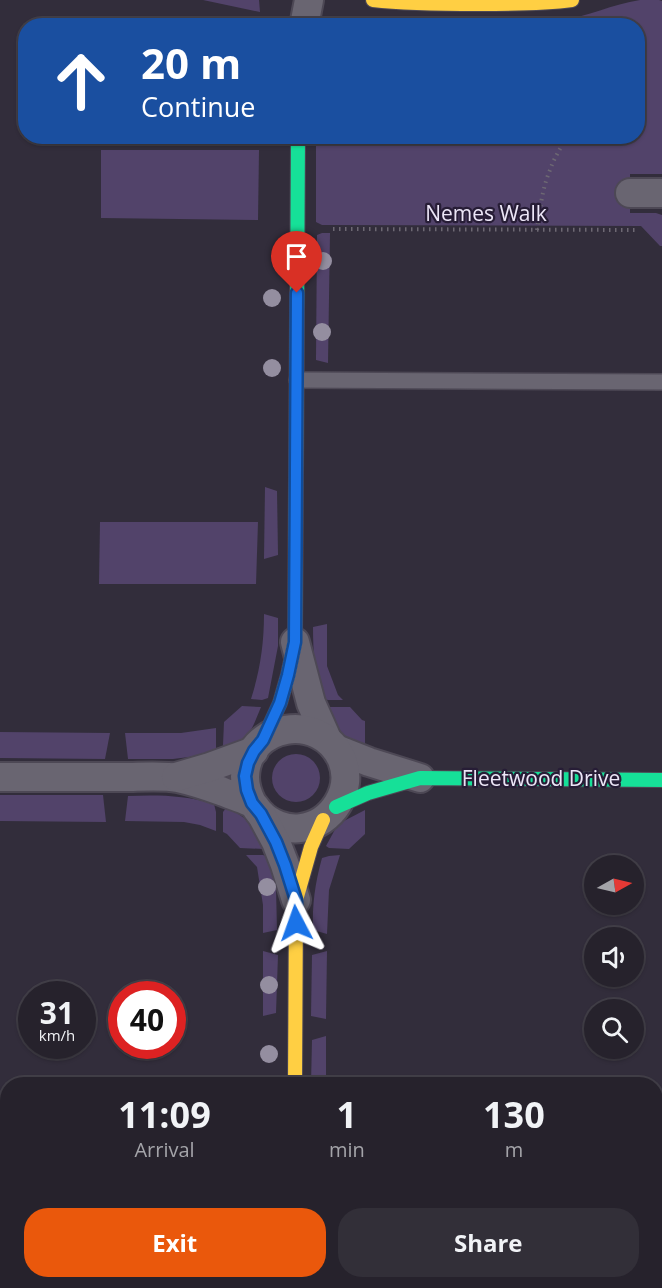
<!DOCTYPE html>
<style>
body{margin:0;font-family:"Open Sans",sans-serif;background:#322f38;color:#f1f3f6;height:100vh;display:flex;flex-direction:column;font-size:22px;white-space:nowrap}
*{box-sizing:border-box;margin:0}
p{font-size:20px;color:#a4a4a9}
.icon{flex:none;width:33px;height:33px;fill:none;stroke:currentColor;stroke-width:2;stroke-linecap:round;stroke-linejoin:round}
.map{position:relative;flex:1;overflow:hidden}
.drawer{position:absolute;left:0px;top:1077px;width:663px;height:212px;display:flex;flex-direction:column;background:#26222c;border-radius:24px 24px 0 0;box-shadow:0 2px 4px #0004,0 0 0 2px #423f48}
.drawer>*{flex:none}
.top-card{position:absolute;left:18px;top:18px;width:627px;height:126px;border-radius:24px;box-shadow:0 2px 4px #0004,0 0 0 2px #423f48;background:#1a4fa0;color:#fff;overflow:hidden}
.needle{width:39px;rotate:82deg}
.buttons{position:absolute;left:584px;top:855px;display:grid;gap:12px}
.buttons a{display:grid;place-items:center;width:60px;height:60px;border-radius:50%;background:#26222c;box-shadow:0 2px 4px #0004,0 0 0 2px #423f48;font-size:30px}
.speed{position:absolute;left:18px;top:981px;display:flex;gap:12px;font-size:30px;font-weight:700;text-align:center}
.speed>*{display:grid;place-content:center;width:78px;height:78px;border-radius:50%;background:#26222c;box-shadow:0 2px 4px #0004,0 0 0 2px #423f48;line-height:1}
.speed small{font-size:15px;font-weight:400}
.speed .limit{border:9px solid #d22;background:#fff;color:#111}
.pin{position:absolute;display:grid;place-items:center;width:51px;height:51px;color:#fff;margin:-62px -26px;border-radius:50% 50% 50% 0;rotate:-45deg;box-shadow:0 0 6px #0007}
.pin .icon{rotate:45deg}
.me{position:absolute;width:66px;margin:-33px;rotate:356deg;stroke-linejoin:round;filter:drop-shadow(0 0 4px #0008)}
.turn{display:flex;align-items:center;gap:21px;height:126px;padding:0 24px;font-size:27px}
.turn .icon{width:78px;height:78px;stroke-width:2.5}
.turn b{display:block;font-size:42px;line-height:51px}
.eta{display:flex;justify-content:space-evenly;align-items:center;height:102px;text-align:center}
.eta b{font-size:36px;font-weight:700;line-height:42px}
.primary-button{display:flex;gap:12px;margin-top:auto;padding:12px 24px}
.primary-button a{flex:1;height:69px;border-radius:24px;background:#ea580c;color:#fff;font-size:24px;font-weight:700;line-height:69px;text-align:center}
.primary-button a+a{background:#322f38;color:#f1f3f6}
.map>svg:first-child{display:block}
</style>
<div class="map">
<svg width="662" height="1288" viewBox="0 0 662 1288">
<rect width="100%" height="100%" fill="#322d3b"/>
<!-- green -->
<g fill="#52436a">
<polygon points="203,0 259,0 260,12"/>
<path d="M640 0H659L662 1V174H630V213H656L662 215V246H660L641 226 322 225 316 222V137L638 136V26L333 25C355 11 393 20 418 21 449 21 479 22 510 22 527 22 544 23 560 20 588 17 612 4 640 0Z"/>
<polygon points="101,150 259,150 258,220 101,218"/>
<polygon points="322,233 330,233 328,363 316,360 317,235"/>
<polygon points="265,487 277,491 278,555 264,559"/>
<polygon points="100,522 258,522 256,584 99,584"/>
<path d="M264 614 278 618V646L268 698 262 700 251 699C260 671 264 644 264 614Z"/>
<path d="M327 624V666L338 695 343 700H328L321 698C315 672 313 654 313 627Z"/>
<path d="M242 706 261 707C251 731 251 737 227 749L223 745 224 722Z"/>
<path d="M323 707H350L362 720 365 721V743L363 747C338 737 336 729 323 707Z"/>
<polygon points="216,728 216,749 213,754 173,759 128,759 125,733 181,733"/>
<polygon points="0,732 110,733 105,759 0,758"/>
<circle cx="296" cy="778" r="24"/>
<polygon points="0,795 103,795 106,822 0,821"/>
<path d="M128 796C158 795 184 795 214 804L216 812V831L200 825 184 822 125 821Z"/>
<polygon points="226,808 237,813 254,825 264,849 240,848 227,834 223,832 223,812"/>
<polygon points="365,810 365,834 349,849 329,848 326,846 338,824"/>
<polygon points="246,855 263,855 271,858 276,888 277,930 263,933 263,905 257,867"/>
<path d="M340 855 329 890 327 934 313 930C312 905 315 883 322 858L329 856Z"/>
<polygon points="263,951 278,955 276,1013 263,1016"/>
<polygon points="327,951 326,1019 311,1016 312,955"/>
<polygon points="326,1036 326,1084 311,1084 312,1040"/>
</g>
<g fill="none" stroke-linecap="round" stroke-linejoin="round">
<!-- lane casing -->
<g stroke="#4d4855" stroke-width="18">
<polyline id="lane" points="297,380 662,382"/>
</g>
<!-- street casing -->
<g stroke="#4d4855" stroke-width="32">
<g id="street">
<polyline points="304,26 309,0"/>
<polyline points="630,193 662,193"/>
<polyline points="295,642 311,703 327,739"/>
<polyline points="336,749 369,762 420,778"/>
<path d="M0 777C41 777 82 777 123 777 139 777 163 775 178 778 192 781 207 786 221 791 230 795 243 798 251 803 255 805 257 810 260 813 270 824 287 830 301 828 332 824 354 790 342 760 321 711 246 723 245 777 245 787 248 795 252 803"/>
<polyline points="176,777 210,767 254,751"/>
<polyline points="261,814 276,842 285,865 296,900"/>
<polyline points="294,1288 294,1281"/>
</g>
</g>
<!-- fast casing -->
<g stroke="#4d4855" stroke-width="16">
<g id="fast">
<polyline points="297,311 298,136"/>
<polyline points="336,807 368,793 420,778 662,780"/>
</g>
</g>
<!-- slow casing -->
<g stroke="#4d4855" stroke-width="16">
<g id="slow">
<path d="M373 0C408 4 444 4 479 4 510 4 541 4 572 0"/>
<polyline points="263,740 280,703 288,675 295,642 297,311"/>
<polyline points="295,1084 296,900 311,847 323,820"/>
</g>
</g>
<!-- path -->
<g stroke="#6d6873" stroke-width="4" stroke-dasharray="1.5 4.5" stroke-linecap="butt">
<polyline points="638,68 643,61"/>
<polyline points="333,229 639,230"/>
<path d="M537 230C540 210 542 189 550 170 554 158 561 147 568 136"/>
</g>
<!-- lane -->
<use href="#lane" stroke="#696571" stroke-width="15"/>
<!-- street -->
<use href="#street" stroke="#696571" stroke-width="28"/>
<!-- fast -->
<use href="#fast" stroke="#16e098" stroke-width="14"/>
<!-- slow -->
<use href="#slow" stroke="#ffcf43" stroke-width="14"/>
</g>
<!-- trees -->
<g fill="#948ea0">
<circle cx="323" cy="261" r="9"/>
<circle cx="272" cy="298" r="9"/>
<circle cx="322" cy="332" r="9"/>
<circle cx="272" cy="368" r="9"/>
<circle cx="267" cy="887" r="9"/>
<circle cx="269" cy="985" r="9"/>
<circle cx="269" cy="1054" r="9"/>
</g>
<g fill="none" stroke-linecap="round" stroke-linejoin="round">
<!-- route casing -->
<g stroke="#114b97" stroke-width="15">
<polyline id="route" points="296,923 296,900 285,865 276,842 261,814 252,803 247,790 245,776 248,763 254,751 263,740 280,703 288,675 295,642 297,293"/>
</g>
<!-- route -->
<use href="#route" stroke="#1a73e8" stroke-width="10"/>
</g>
<g text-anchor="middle" stroke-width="4.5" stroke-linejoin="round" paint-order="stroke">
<!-- street labels -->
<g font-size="21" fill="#ece6f7" stroke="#271d36">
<text x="486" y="221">Nemes Walk</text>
<text x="541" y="786">Fleetwood Drive</text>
</g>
</g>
</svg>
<div class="buttons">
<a><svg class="needle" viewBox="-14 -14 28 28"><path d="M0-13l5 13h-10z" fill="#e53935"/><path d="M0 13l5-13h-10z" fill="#a4a4a9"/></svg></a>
<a><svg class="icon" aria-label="sound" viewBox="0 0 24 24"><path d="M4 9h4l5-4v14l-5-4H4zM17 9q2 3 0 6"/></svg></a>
<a><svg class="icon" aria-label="search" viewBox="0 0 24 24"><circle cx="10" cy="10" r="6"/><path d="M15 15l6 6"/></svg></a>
</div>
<div class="speed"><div>31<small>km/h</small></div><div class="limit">40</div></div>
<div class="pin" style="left:297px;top:293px;background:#d93025"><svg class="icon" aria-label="arrive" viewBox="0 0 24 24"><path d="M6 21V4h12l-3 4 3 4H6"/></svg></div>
<svg class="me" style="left:296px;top:923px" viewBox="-20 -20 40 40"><path d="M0-17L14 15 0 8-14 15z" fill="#1a73e8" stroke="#fff" stroke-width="4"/></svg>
<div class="top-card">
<div class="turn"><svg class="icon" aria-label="ahead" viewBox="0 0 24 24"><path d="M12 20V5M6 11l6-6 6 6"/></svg><div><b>20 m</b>Continue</div></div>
</div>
<section class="drawer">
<div class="eta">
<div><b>11:09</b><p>Arrival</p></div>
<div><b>1</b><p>min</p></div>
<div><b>130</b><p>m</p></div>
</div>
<div class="primary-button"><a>Exit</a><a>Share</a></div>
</section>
</div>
